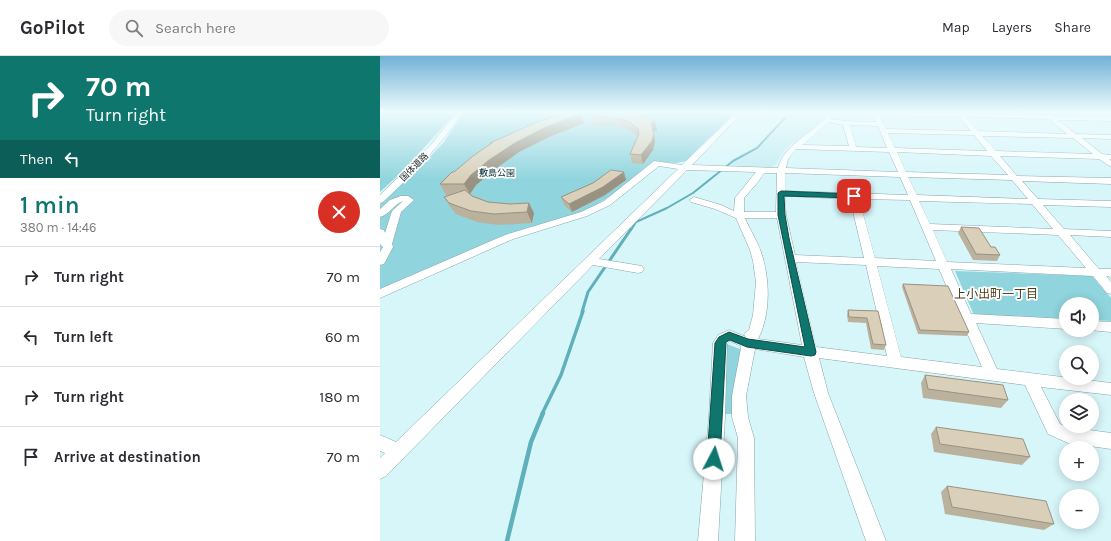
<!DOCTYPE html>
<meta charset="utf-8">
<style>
body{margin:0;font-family:Karla,"Noto Sans JP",sans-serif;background:#f7f7f7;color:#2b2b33;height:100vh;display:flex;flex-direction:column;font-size:15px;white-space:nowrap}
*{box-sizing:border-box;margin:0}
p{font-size:13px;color:#7c7c81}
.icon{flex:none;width:22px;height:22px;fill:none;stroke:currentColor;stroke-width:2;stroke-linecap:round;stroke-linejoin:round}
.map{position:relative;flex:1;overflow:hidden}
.drawer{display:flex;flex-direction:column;background:#fff;width:380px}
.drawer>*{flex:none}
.top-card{background:#0f766e;color:#fff;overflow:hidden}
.fabs{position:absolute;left:679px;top:241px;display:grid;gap:8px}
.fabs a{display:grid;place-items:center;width:40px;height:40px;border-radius:50%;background:#fff;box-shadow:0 2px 10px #0003;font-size:20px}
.pin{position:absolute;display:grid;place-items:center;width:34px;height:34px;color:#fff;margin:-17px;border-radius:8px;box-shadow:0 2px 6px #0006}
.me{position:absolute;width:44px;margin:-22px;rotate:5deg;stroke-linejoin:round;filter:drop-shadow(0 0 3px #0008)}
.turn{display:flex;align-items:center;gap:14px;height:84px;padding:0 20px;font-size:18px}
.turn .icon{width:52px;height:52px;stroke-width:2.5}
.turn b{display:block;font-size:28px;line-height:34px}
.then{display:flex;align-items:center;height:38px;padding:0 20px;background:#0003;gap:8px;font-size:15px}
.round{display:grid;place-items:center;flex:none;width:42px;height:42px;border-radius:21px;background:#f7f7f7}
.head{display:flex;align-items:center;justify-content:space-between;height:68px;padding:0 20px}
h1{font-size:24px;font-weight:600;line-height:30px;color:#0f766e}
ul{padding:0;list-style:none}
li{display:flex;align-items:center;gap:12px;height:60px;padding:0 20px;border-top:1px solid #e1e1e2}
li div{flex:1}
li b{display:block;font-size:15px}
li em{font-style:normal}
header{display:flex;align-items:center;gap:24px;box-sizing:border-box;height:56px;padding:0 20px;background:#fff;border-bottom:1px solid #e1e1e2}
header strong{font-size:19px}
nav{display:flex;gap:22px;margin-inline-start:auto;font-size:14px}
.search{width:280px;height:36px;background:#f7f7f7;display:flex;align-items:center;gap:10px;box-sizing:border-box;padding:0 14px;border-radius:22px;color:#7c7c81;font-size:15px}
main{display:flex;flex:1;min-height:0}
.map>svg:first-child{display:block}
</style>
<header>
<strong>GoPilot</strong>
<div class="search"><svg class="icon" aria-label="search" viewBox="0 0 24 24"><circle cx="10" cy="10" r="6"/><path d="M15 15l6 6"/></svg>Search here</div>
<nav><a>Map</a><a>Layers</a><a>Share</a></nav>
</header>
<main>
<section class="drawer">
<div class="top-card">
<div class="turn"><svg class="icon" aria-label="right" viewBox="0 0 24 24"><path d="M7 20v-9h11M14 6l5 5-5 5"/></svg><div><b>70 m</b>Turn right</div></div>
<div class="then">Then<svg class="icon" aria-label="left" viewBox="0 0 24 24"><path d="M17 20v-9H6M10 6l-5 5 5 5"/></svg></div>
</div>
<div class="head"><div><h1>1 min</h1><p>380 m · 14:46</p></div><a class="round" style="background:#d93025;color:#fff"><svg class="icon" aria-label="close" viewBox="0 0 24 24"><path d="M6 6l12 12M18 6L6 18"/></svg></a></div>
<ul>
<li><svg class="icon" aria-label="right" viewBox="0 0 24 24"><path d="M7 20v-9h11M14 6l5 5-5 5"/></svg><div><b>Turn right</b></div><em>70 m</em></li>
<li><svg class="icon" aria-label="left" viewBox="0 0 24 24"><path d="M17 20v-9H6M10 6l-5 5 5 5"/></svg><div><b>Turn left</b></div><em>60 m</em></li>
<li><svg class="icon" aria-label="right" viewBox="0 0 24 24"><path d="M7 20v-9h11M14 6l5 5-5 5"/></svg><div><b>Turn right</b></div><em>180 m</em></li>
<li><svg class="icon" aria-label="arrive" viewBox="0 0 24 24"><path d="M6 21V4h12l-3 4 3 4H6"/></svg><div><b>Arrive at destination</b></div><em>70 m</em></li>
</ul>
</section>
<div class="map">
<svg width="731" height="485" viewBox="0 0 731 485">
<rect width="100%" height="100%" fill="#d7f6fa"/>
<!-- built -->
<polygon fill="#c4edf3" points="408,57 442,63 437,70 428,77 406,92 395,109 388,112 349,110 355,105 377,94 408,61 406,60"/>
<!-- green -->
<g fill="#90d4dd">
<polygon points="0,56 76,56 25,113 0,136"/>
<polygon points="84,56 355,56 306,105 296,107 273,106 239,135 204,156 115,183 0,236 0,148 43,108 64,86"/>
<polygon points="575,215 712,220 731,242 731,265 712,264 712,248 686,248 686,263 594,259"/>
<polygon points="344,287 365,295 356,358 341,358"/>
</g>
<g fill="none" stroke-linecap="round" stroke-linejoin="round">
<!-- stream-far3 -->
<polyline stroke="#5fb0ba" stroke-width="2" points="251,174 256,166 287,152 313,137 353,105 377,92 405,62"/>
<!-- stream-far2 -->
<polyline stroke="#5fb0ba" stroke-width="3" points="202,256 208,236 251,173"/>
<!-- stream-far1 -->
<polyline stroke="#5fb0ba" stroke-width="3.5" points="162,358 181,319 203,255"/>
<!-- stream -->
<polyline stroke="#5fb0ba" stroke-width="4.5" points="127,485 151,386 163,357"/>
<!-- minor casing -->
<g stroke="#87a5a9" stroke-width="1">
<g id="minor">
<path d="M77 56H83C60 90 33 118 3 146L0 147V139L50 90Z"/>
<path d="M357 56H363L312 109 398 112C405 86 435 78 449 56H455L451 63 466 65 496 66 492 56 576 57 575 56H581L583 57 666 59 669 58 672 60 731 61V65L678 64 696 78 731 79V83L702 82 722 98 731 99V103H729L731 105V111L719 103 620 100 637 120 731 122V128L642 125 658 143 731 145V151L663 149 684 173 731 175V181L690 179 719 213H731V221L726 220 731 226V238L727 237 713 220 571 213 591 258 686 263V273L596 267 617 313 731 327V339L661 331 680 368 688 371 731 377V393L688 387 668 378 645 329 439 302 448 337 506 485H486L434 337 424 301 375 293 366 340 368 361 374 382 375 485H355L358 382 352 361V340L361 292V290L350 285 347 288 345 361 338 485H318L329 361 333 287 338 279 349 274 366 281 364 278 369 274 373 259 376 226 373 205 370 194 356 162 335 153 311 146 309 144 314 141 341 149 354 155 355 142 376 116 307 114 219 203 262 210 264 213 262 216 258 217 213 209 6 420 0 423V402L5 397 0 395V379L16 386 298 113 279 110 230 149 207 160 133 183 0 242V233L125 179 201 156 224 145 274 105 302 109ZM500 59 579 61 591 75 506 73ZM586 61 669 63 687 78 598 75ZM449 66 463 69 469 90 422 89ZM470 69 498 70 507 92 476 91ZM508 77 594 79 607 95 515 92ZM602 80 693 82 713 98 616 95ZM416 93 509 96 518 116 406 112 408 103ZM517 96 611 100 628 119 526 116ZM384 117H397L396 156H364V142L378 126ZM405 117 520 121 528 139 405 135ZM528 121 632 124 648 143 537 139ZM405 140 470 143 484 202 415 199 406 159ZM479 143 530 144 556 205 495 202ZM539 145 652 148 673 173 550 168ZM365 162H397L422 289 378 283C391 258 390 222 381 196 377 184 370 174 365 162ZM553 174 678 179 706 212 567 206ZM416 206 486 209 507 300 436 291ZM497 210 559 213 602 311 521 301Z"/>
<path d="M21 140H28L34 144 21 156 12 188 13 191 4 208 0 209V196L3 191 0 188V173L4 174 5 177 12 155 23 145C14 148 9 159 0 161V153L10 144Z"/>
<polygon points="712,265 731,266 731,276 709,274 712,274"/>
</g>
</g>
<!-- minor -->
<use href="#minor" fill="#fff" fill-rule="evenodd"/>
</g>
<!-- wall -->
<g fill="#bbb29e">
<polygon points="216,56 275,66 277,74 273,75 275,86 273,94 263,108 252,107 250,98 258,81 250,74 233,69 213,69 211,60"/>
<polygon points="204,67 169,81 139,96 114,114 96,129 90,138 92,140 108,146 154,157 152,167 119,169 97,166 76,158 71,152 64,141 73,139 66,139 60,128 74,116 111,88 110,87"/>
<polygon points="246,124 225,139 192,156 184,149 181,141"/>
<polygon points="581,171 611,191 620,199 617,205 593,204 578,177"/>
<polygon points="523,228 589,276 587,280 538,278 522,231"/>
<polygon points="468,254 498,255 506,289 504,294 491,293 486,267 468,266 467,259"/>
<polygon points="545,319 628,344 621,352 543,342 541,327"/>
<polygon points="556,371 650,401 642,409 554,396 551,378"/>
<polygon points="567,430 674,468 664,474 565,458 561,436"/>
</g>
<!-- shaded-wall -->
<g fill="#999181">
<polygon points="201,58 204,67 169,81 139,96 114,114 96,129 90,138 84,128 91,119 109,104 135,87 166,71"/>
<polygon points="275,66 277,74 273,75 271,67"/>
<polygon points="274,78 275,86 273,94 263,108 261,99"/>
<polygon points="244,116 246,124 225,139 192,156 189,148"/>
<polygon points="149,147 154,157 152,167 147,156"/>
</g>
<!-- building -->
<g fill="#dacfb8" stroke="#999181">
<polygon points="187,56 201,56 201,58 166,71 135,87 109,104 91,119 84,128 60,128 72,116 74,116 93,100 112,87 110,87 157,66"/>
<polygon points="216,56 246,56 260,58 275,66 271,67 274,78 272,85 261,99 250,98 259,78 258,73 248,65 231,61 211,60"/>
<polygon points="231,114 244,116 223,131 189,148 181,141 213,127"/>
<polygon points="85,134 92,140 108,146 130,148 149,147 147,156 114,158 91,155 69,147 64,141"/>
<polygon points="581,171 599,172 611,191 615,191 620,199 596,198"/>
<polygon points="523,228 568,230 589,276 540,274"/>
<polygon points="468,254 498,255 506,289 493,288 487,262 469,261"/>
<polygon points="545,319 623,329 628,344 548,333"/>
<polygon points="556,371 643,383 650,401 560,388"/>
<polygon points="567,430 666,445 674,468 572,451"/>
</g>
<!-- sky -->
<linearGradient id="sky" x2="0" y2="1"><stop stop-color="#71b2d6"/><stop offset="0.45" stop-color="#edfbfd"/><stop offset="1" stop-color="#edfbfd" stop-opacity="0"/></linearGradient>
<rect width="731" height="124" fill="url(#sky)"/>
<!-- route -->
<polygon fill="#0f766e" stroke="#0a4d48" points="401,135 474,138 477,140 474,142 404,140 405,159 409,182 436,296 435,299 431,300 367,291 350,284 346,286 340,403 338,407 334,409 329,407 327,403 335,287 339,281 349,276 368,283 425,291 398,159 398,137"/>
<g text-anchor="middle" stroke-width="3.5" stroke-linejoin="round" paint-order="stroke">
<!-- far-street labels -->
<g font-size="9" fill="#243031" stroke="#fff">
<text transform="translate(34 111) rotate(-45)" y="3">国体道路</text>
</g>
<!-- far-park labels -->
<g font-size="9" fill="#073035" stroke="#fff">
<text x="117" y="120">敷島公園</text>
</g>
<!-- neighbourhood labels -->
<g font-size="12" fill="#4d3c15" stroke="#fff">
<text x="616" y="242">上小出町一丁目</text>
</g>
</g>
</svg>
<div class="fabs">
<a><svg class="icon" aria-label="sound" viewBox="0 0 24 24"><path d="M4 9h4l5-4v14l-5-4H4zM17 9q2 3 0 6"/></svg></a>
<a><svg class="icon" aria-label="search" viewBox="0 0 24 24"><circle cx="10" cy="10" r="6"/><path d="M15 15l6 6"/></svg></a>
<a><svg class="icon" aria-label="layers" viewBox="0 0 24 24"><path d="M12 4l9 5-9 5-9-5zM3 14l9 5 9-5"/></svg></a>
<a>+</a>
<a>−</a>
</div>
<div class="pin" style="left:474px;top:140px;background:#d93025"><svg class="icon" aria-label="arrive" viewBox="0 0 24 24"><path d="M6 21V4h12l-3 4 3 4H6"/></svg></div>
<svg class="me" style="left:334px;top:403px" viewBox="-20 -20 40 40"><circle r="19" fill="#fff"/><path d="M0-13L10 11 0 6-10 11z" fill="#0f766e"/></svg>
</div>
</main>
